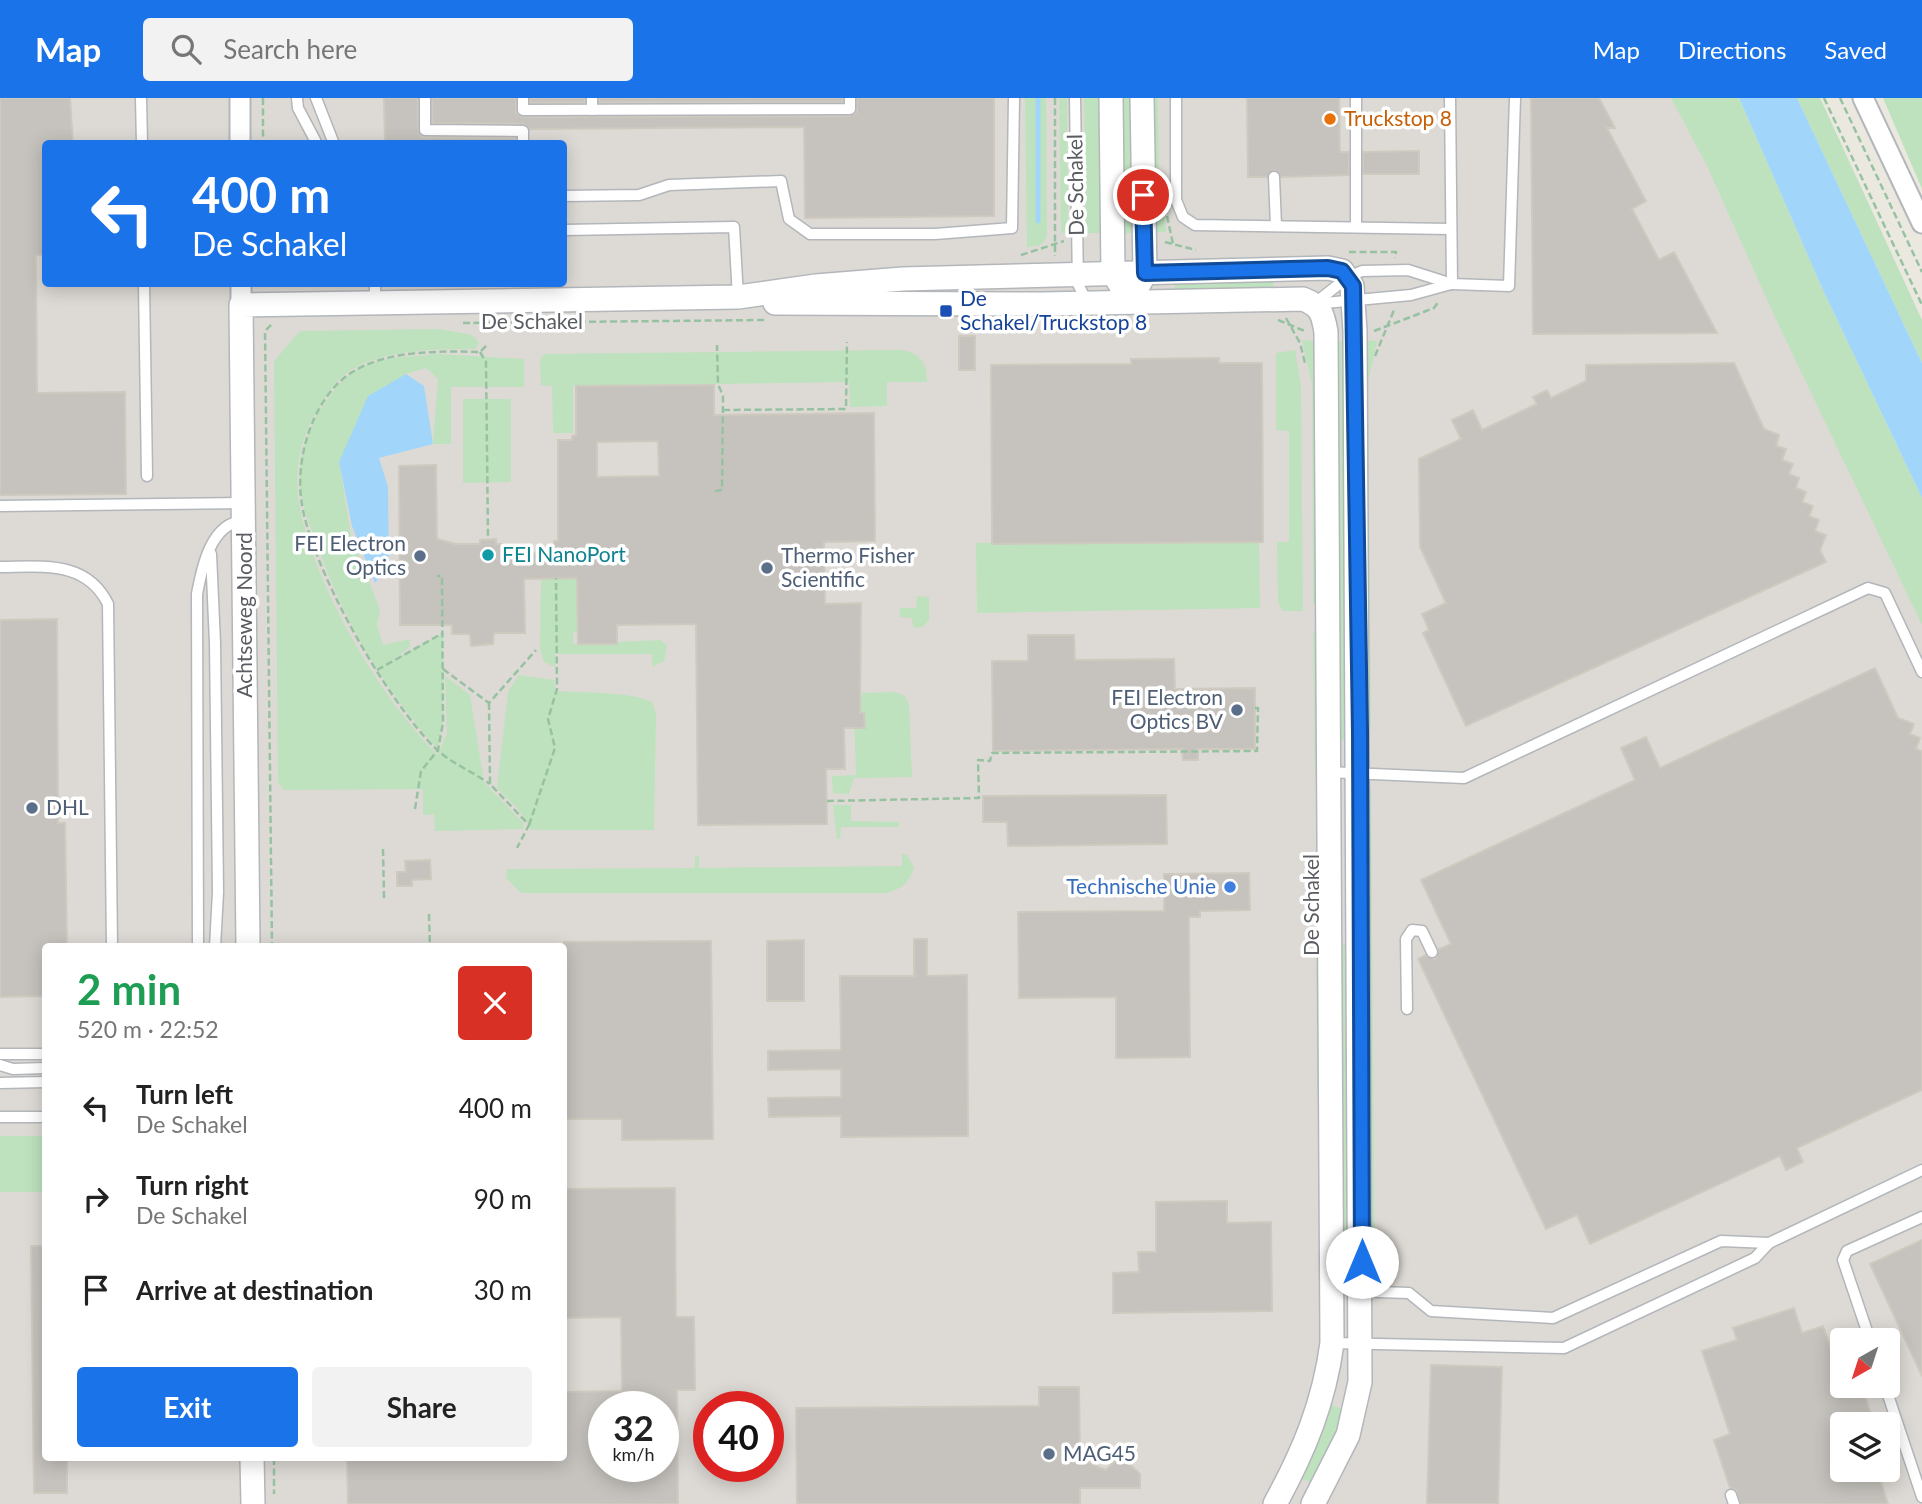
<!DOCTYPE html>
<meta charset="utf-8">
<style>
body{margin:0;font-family:Lato,sans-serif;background:#f2f2f2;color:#222;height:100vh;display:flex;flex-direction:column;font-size:26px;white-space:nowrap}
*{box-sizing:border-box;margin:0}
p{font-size:23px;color:#767676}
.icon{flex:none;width:38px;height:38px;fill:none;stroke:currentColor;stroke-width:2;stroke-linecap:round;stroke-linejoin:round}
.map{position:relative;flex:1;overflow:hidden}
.panel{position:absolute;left:42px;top:845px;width:525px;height:518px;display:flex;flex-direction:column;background:#fff;border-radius:7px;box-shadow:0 4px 18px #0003}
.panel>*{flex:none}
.top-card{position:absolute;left:42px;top:42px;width:525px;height:147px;border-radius:7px;box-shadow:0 4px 18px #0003;background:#1a73e8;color:#fff;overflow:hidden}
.needle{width:46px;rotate:219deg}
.controls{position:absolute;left:1830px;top:1230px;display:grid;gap:14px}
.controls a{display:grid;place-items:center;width:70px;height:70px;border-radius:7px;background:#fff;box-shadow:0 4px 18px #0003;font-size:35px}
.speed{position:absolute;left:588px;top:1293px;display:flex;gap:14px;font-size:35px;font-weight:700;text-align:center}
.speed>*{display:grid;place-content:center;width:91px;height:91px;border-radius:50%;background:#fff;box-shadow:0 4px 18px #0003;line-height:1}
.speed small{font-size:18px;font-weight:400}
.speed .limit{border:10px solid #d22;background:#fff;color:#111}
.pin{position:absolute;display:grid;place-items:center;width:60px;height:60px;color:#fff;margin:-30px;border:4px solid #fff;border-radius:50%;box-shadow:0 2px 7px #0007}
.me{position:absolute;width:77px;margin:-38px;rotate:0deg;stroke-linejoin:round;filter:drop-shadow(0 0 5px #0008)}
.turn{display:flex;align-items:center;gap:24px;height:147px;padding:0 35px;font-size:32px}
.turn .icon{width:91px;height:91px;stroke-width:2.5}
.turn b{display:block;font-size:49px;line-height:60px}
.round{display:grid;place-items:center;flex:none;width:74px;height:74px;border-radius:7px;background:#f2f2f2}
.summary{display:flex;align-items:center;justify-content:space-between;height:119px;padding:0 35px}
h1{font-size:42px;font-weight:700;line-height:52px;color:#1e9e55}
.action{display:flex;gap:14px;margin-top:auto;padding:14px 35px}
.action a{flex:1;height:80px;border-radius:7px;background:#1a73e8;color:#fff;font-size:28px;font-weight:700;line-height:80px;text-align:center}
.action a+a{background:#f2f2f2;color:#222}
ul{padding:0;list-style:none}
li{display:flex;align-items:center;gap:21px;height:91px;padding:0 35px}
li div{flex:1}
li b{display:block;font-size:26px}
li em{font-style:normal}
header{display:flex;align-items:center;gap:42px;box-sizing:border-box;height:98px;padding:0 35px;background:#1a73e8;color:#fff}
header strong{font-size:33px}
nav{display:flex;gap:38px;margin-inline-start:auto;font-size:24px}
.search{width:490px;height:63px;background:#f2f2f2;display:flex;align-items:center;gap:18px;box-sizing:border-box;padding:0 24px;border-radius:7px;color:#767676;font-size:26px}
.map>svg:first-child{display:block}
</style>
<header>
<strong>Map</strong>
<div class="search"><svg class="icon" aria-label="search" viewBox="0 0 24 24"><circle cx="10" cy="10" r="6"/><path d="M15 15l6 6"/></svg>Search here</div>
<nav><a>Map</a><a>Directions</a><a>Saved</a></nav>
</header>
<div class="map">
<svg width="1922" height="1406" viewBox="0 0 1922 1406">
<rect width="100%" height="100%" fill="#ebe8e0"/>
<!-- industrial -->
<path fill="#dddad5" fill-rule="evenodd" d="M0 0H1677L1922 519V1406H0ZM46 46H564V186H46ZM46 849H564V1360H46ZM1843 1242H1888V1288H1843ZM604 1309H663V1368H604ZM709 1309H768V1368H709ZM1843 1326H1888V1372H1843Z"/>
<!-- green -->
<g fill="#bee2bd">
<polygon points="1025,0 1046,0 1047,139 1041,147 1027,149"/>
<polygon points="1059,0 1067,0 1068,135 1061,135 1061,131"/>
<polygon points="1084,0 1102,0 1103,135 1086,135"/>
<polygon points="1120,0 1134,0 1134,135 1121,135"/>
<polygon points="1151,0 1158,0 1159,73 1166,134 1152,134"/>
<polygon points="1671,0 1739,0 1822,190 1922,400 1922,527 1774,217 1707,68"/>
<polygon points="1797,0 1820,0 1827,15 1922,222 1922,265"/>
<polygon points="1883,0 1922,0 1922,91"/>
<polygon points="1175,179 1273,179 1274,193 1175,194"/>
<path d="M440 231 472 237 479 244 476 251C436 251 387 251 351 272 339 279 331 292 323 303 303 331 293 370 299 404 311 483 381 602 438 657L447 635 445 578 470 597 484 684 524 726 523 731 435 733 434 716 423 717V691L283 692 278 684 274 263 300 233Z"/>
<polygon points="1302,242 1315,243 1317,506 1313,506 1312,286"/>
<polygon points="1364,242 1377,243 1369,280 1364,276"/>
<polygon points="1332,243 1347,243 1346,642 1339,642"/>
<path d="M902 252C921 256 927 265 927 284H887V308L850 309 849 284 573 288V335H553L552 288 541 287 540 262 544 256Z"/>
<polygon points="1295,252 1301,289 1303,513 1283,513 1278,504 1277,444 1289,444 1289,333 1276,332 1276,255"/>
<path d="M437 256 524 261V289H451V346H433L438 281 426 270 406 276 339 364 351 437 380 512 377 527 383 547 410 541V549L389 564 443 535V625L438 652C381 586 344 524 315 441 307 420 298 398 300 374 301 351 311 323 325 305 333 293 342 281 354 273 377 258 410 259 437 256Z"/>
<polygon points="463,301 511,301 511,384 463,385"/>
<polygon points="1368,304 1371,629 1367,626 1364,307"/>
<polygon points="1259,441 1260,510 977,515 976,445"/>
<polygon points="577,480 577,534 573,535 573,546 660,542 667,547 664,563 652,569 652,556 555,556 555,569 544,564 540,551 541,481"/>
<polygon points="917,498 929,499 929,522 923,529 913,530 912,520 900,519 900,510 916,510"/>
<polygon points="1313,535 1318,535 1319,673 1315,677"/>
<path d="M519 577 554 582 556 593C582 595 633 593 653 605L656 618 654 732H531L518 711 497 690 508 594Z"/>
<polygon points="895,594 905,598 909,607 912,679 854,680 849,696 833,695 832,678 856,677 854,619 834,602 862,601 862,595"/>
<polygon points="1371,689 1375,1188 1371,1184 1367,693"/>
<polygon points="833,707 851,707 851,723 899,724 899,729 841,729 840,741 837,741"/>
<path d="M902 756 907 757 914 769C909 785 903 790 887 795H521L506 780 507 771 695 770V758H699V770L902 768Z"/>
<polygon points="1316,844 1320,844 1321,992 1317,995"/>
<polygon points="1341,846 1348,846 1354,1181 1339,1181"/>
<rect x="0" y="1038" width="45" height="56"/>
<polygon points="1332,1307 1344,1312 1335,1341 1312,1385 1300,1380 1322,1337"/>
</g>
<!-- water -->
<g fill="#a1d6fa">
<polygon points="1739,0 1797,0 1922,265 1922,400 1822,190"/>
<polygon points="406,276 424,288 433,346 379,360 388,389 389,479 380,479 375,485 352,428 339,364 368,298"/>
</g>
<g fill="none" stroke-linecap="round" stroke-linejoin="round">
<!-- stream -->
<polyline stroke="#a1d6fa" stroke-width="5" points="1038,0 1038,123"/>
</g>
<!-- building -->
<g fill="#c6c3be" stroke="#cfcabf" stroke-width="2" fill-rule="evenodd">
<polygon points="0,0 70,0 73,46 46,46 46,157 36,157 37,295 125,294 126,396 0,397"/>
<polygon points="384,0 418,0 418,32 422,39 516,40 516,46 385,46"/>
<polygon points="432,0 516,0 516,15 523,19 850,18 857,14 857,0 994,0 994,118 805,120 804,29 530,31 523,26 432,25"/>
<polygon points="530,0 585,0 585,4 530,5"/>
<rect x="599" y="0" width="244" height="4"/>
<polygon points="1247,0 1339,0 1340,54 1349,54 1349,77 1281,79 1274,72 1267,79 1248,79"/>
<polygon points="1531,0 1599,0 1615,30 1607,30 1646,103 1632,111 1659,162 1674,154 1717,235 1533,236"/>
<polygon points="1419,53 1419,76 1363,76 1363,54"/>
<rect x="959" y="238" width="16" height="34"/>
<polygon points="1219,260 1219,265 1262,265 1263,444 992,446 991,267 1131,266 1131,261"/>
<polygon points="1734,265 1764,331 1779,337 1776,348 1786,351 1782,362 1793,366 1789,376 1799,380 1796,390 1806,394 1802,404 1813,408 1809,418 1819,422 1815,433 1826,437 1820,452 1826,464 1466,628 1423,535 1429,532 1422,516 1446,505 1420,449 1419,361 1461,341 1452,322 1473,312 1482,332 1537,306 1533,299 1547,292 1551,300 1586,283 1586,267"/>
<path d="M714 287V317L874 315 875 443 824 444 825 506 861 505 860 615H864L865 630H844L845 671H826L827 726 698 727 696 526 617 527V546H578L577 480 524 481 525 535H494L493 546 471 548 470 536H452V527H400L399 368 436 367 437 441 455 446H480V442L496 441V446H524V455L554 454V443H558V342H572V338L576 337V288ZM658 343 659 378 597 379V344Z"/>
<polygon points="57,521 58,725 65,725 67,849 46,849 46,898 0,899 0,522"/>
<polygon points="1028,537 1074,537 1075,562 1174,561 1175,591 1255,590 1255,651 1198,651 1198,662 1183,662 1182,651 993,653 992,563 1028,563"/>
<polygon points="1875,570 1898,620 1914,626 1910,636 1920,640 1916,651 1922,653 1922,992 1797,1050 1803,1064 1786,1072 1780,1058 1590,1146 1577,1117 1546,1131 1418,861 1425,857 1435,861 1439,851 1451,846 1421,782 1635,682 1621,650 1646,639 1660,670"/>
<polygon points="1166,697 1167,746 1008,748 1007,724 983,724 983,698"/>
<polygon points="430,762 431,781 412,782 412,788 397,788 397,774 406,774 405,763"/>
<polygon points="1249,775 1250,812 1200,813 1200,819 1189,819 1190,959 1116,960 1116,899 1019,900 1018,814 1164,813 1164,776"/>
<polygon points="914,841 927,841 927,878 967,877 968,1038 841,1039 841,1018 769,1019 768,1000 841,999 841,971 768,972 768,953 841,952 840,878 914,878"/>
<polygon points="804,842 804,903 767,903 767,843"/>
<polygon points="711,843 713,1041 622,1042 622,1021 564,1021 564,844"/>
<path d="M675 1090 676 1219H694L695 1292H677L678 1406H348L347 1360H564V1294L622 1293 621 1219 564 1220V1091ZM604 1309H663V1368H604Z"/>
<polygon points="1227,1103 1227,1125 1271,1124 1272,1213 1113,1215 1113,1175 1139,1174 1138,1154 1156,1154 1156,1104"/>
<polygon points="1922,1142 1922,1278 1870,1166"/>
<polygon points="31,1148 46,1148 46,1360 67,1360 67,1395 34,1395"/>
<polygon points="1794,1210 1802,1235 1823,1228 1847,1297 1863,1292 1874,1326 1843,1326 1843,1372 1877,1372 1888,1406 1741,1406 1736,1392 1730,1390 1714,1342 1730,1336 1702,1253 1737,1242 1733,1230"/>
<polygon points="1431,1267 1502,1269 1498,1406 1427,1406"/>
<polygon points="1039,1289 1079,1289 1080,1361 1106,1372 1116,1361 1125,1362 1140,1376 1140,1390 1080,1390 1080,1406 797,1406 796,1310 1039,1308"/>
</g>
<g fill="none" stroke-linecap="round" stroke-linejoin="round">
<!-- service casing -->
<g stroke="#b3b6ba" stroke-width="13">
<g id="service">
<polyline points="141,0 142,46"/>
<polyline points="297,0 298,10 317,46"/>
<polyline points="316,0 334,46"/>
<polyline points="425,0 425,32 523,33 523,46"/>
<polyline points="523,0 523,12 850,11 850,0"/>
<polyline points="592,0 592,12"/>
<polyline points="1075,0 1078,186 1087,204"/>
<polyline points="1176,0 1176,102 1183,119 1195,127 1451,131"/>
<polyline points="1356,0 1356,129"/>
<polyline points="1450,0 1452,186"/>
<polyline points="1274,79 1276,128"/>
<polyline points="564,98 639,97 669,87 781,83 789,121 810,136 935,136 1012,130 1014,0"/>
<polyline points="564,132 734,129 738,199"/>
<polyline points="144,186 147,378"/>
<polyline points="375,204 375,186"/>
<polyline points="1315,205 1348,179 1362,173 1408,172 1452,186 1509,188 1515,0"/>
<polyline points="1314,206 1411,197 1451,186"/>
<polyline points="0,408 244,405"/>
<polyline points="211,456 215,545 218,794 215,849"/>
<path d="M0 469C43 469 86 462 108 506L112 849"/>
<polyline points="1327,674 1464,680 1868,490 1885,495 1922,574"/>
<path d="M198 849 197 496C202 469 211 425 243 423"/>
<polyline points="1407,911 1406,841 1412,832 1422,833 1432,854"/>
<polyline points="0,956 46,956"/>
<polyline points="0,967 13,971 46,970"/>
<polyline points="0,985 46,984"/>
<polyline points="0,1019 46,1019"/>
<polyline points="1378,1194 1409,1195 1431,1213 1553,1220 1721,1143 1769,1145 1922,1072"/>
<polyline points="1870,1242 1843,1162 1847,1153 1922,1119"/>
<polyline points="1332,1245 1564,1250 1755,1160 1769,1145"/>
<polyline points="1885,1288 1922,1399"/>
<polyline points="1731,1397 1734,1406"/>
</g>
</g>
<!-- minor casing -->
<g stroke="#b3b6ba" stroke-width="23">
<g id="minor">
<polyline points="240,0 240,46"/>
<polyline points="1863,0 1922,125"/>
<polyline points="241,186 241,207"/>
</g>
</g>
<!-- tertiary casing -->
<g stroke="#b3b6ba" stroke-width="26">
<g id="tertiary">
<polyline points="1111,0 1113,175 1121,188"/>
<polyline points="1138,188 1145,175 1142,0"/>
<path d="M775 205 1043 206 1303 201C1321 208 1323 216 1326 234L1332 1245C1324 1305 1304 1353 1275 1406"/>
<polyline points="248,849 241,207 738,199 816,188 903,181 1328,170 1342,173 1352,188 1355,233 1360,1284 1348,1337 1313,1406"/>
<polyline points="252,1360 253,1406"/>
</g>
</g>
<!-- path -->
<g stroke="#97c2a2" stroke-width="2.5" stroke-dasharray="7 3.5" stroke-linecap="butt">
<polyline points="263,0 263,46"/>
<polyline points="1055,0 1055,158"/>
<polyline points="1824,0 1922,207"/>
<polyline points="1840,0 1922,174"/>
<polyline points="1167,118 1173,146"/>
<polyline points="1165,144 1196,152"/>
<polyline points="1349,154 1396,154 1395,160"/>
<polyline points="1021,157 1064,143"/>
<polyline points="1286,220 1300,245 1305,265"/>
<polyline points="1278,222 1307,234"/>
<polyline points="463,225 764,222"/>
<polyline points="271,227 265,233 272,849"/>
<polyline points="1374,233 1434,210 1439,203"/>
<path d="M486 248 480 254C441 253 389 252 354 273 314 297 296 356 301 400 309 468 387 603 436 651 451 665 473 674 490 686"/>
<polyline points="480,254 486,264 488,441"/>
<polyline points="1375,258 1394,212"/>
<polyline points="723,312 846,311 847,244"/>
<polyline points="715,393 722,392 723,298 718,286 717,247"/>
<polyline points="443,571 489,605 536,552"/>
<polyline points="377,572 443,535"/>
<polyline points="489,605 490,686 529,727 517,750"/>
<polyline points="827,703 979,700 978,662 990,663 992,655 1257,653 1258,610 1255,610"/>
<polyline points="415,711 421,673 438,652 443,625 442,478 437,478"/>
<polyline points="529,727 555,650 548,621 557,591 556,480"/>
<polyline points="383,751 384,800"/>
<polyline points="429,816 430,849"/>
<polyline points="274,1360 274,1396"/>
</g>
<!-- service -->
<use href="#service" stroke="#fff" stroke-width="10"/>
<!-- minor -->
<use href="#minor" stroke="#fff" stroke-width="19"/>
<!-- tertiary -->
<use href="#tertiary" stroke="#fff" stroke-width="23"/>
</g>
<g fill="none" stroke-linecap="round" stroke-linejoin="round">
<!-- route casing -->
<g stroke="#114b97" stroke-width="18">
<polyline id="route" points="1143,97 1145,175 1328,170 1342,173 1353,188 1360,633 1362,1164"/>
</g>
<!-- route -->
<use href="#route" stroke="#1a73e8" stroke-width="12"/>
</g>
<!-- markers -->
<circle fill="#e8710a" stroke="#fff" stroke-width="2.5" cx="1330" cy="21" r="7"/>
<rect fill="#1a4fb4" stroke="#fff" stroke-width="2.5" x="939" y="206" width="14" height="14" rx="3.5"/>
<circle fill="#0f9aa8" stroke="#fff" stroke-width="2.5" cx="488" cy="457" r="7"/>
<g fill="#5c6f8a" stroke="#fff" stroke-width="2.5">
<circle cx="420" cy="458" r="7"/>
<circle cx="767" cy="470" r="7"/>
<circle cx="1237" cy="612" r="7"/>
<circle cx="32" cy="710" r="7"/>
<circle cx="1049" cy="1356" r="7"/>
</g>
<circle fill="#3f7fe0" stroke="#fff" stroke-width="2.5" cx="1230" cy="789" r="7"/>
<g text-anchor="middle" stroke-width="7" stroke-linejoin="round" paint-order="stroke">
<!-- food labels -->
<g font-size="21" fill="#c56008" stroke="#fff" text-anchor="start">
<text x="1344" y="28">Truckstop 8</text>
</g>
<!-- street labels -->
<g font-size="21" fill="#595c60" stroke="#fff">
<text transform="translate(1076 87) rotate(-91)" y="7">De Schakel</text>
<text x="532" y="231">De Schakel</text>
<text transform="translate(245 517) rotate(-90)" y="7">Achtseweg Noord</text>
<text transform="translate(1312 807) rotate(-90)" y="7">De Schakel</text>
</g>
<!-- transit labels -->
<g font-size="21" fill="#164399" stroke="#fff" text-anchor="start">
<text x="960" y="208">De<tspan x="960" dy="24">Schakel/Truckstop 8</tspan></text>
</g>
<!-- service labels -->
<g font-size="21" fill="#4e5e75" stroke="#fff" text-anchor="start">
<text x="406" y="453" text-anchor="end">FEI Electron<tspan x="406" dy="24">Optics</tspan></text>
<text x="781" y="465">Thermo Fisher<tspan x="781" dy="24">Scientific</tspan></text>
<text x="1223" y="607" text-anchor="end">FEI Electron<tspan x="1223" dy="24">Optics BV</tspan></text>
<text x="46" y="717">DHL</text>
<text x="1063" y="1363">MAG45</text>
</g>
<!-- culture labels -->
<g font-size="21" fill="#0d838f" stroke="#fff" text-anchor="start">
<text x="502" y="464">FEI NanoPort</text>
</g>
<!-- shop labels -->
<g font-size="21" fill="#366cbe" stroke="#fff" text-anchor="end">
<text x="1216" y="796">Technische Unie</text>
</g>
</g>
</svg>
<div class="controls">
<a><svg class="needle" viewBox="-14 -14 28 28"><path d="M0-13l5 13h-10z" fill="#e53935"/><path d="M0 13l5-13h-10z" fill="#767676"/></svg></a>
<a><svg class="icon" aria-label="layers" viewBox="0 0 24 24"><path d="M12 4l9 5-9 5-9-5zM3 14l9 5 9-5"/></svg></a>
</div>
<div class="speed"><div>32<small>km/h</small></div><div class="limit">40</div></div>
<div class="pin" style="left:1143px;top:97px;background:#d93025"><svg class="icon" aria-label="arrive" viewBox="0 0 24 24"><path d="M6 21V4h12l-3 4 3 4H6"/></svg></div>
<svg class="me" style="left:1362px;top:1164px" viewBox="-20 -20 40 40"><circle r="19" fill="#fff"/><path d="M0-13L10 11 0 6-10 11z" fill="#1a73e8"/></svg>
<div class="top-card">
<div class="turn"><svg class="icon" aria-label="left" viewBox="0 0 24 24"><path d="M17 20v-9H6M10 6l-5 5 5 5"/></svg><div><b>400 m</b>De Schakel</div></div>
</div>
<section class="panel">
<div class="summary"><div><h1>2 min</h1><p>520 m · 22:52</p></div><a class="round" style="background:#d93025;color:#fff"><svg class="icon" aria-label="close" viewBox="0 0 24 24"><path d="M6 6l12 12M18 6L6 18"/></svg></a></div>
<ul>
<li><svg class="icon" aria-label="left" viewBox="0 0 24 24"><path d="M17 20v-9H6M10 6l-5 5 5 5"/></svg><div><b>Turn left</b><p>De Schakel</p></div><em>400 m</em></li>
<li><svg class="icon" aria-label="right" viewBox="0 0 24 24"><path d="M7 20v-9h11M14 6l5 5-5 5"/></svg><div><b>Turn right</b><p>De Schakel</p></div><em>90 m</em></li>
<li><svg class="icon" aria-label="arrive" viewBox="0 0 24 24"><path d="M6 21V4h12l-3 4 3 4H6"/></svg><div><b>Arrive at destination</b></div><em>30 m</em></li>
</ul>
<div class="action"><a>Exit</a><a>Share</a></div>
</section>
</div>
